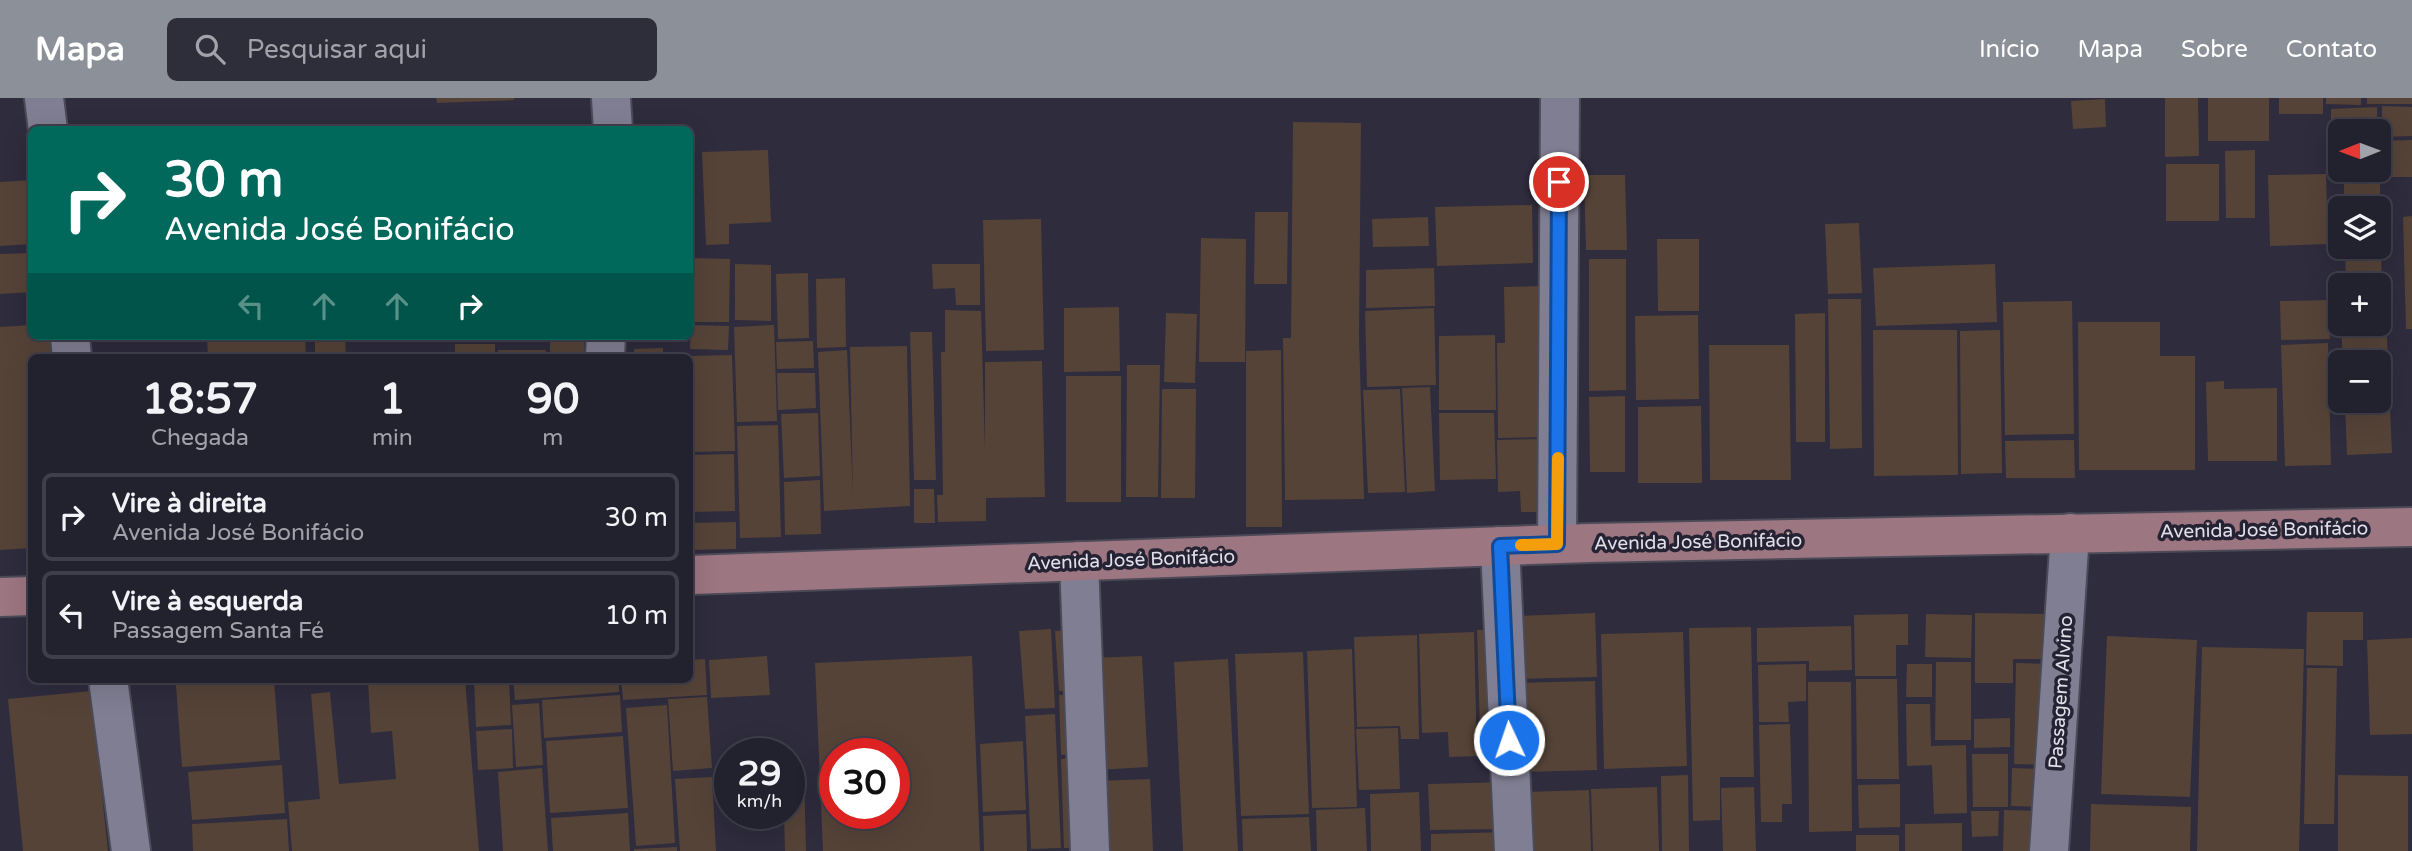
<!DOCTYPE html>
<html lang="pt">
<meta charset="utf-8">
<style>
body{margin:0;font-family:"Varela Round",sans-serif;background:#2e2e3a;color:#f1f3f6;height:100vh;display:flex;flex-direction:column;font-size:26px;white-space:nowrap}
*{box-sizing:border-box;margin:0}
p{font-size:23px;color:#a2a3aa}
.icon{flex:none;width:38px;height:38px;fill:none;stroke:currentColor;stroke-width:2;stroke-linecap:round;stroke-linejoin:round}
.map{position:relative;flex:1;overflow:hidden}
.side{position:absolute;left:28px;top:256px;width:665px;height:329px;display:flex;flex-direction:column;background:#22212e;border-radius:10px;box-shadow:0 7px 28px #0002,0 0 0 2px #3f3e4a}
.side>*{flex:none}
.top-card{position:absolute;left:28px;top:28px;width:665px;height:214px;border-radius:10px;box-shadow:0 7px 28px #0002,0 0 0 2px #3f3e4a;background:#00695c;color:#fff;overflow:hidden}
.needle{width:46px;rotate:269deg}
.tools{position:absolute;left:2328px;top:21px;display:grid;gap:14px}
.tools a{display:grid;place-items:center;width:63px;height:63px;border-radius:10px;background:#22212e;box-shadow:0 7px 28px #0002,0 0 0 2px #3f3e4a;font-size:35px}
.speed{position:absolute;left:714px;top:640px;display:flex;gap:14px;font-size:35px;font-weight:700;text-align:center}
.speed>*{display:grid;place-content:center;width:91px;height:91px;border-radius:50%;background:#22212e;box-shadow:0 7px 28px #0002,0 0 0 2px #3f3e4a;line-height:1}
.speed small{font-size:18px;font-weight:400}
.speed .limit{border:10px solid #d22;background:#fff;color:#111}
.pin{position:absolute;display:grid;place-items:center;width:60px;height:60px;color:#fff;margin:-30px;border:4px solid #fff;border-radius:50%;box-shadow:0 2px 7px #0007}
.me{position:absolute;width:77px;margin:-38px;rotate:357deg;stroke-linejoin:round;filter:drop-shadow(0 0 5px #0008)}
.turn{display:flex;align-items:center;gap:24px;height:147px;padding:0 21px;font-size:32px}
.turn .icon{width:91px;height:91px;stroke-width:2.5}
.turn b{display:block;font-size:49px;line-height:60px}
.lanes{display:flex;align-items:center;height:66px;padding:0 21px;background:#0003;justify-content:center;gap:35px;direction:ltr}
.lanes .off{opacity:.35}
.eta{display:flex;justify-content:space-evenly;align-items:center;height:119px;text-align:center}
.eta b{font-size:42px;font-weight:800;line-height:49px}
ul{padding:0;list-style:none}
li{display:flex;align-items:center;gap:21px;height:88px;margin:0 14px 10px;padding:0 7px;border:4px solid #3f3e4a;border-radius:10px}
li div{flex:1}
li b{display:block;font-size:26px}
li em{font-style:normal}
header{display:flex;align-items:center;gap:42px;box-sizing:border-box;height:98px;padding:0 35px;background:#8c9099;color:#fff}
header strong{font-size:33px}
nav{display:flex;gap:38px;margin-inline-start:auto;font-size:24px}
.search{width:490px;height:63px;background:#2e2e3a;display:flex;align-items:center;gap:18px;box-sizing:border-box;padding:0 24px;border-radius:10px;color:#a2a3aa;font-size:26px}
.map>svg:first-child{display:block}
</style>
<header>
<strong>Mapa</strong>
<div class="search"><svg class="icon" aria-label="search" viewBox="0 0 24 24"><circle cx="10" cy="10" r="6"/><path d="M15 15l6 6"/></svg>Pesquisar aqui</div>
<nav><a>Início</a><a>Mapa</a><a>Sobre</a><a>Contato</a></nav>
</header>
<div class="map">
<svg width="2412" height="753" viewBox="0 0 2412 753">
<rect width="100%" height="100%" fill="#2e2c3d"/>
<!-- building -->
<g fill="#554338" fill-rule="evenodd">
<polygon points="436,0 514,0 514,2 437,5"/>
<polygon points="2165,0 2198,0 2199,58 2165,59"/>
<rect x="2208" y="0" width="61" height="43"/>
<rect x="2279" y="0" width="44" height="16"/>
<polygon points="2326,0 2361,0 2361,7 2326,6"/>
<rect x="2367" y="0" width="45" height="6"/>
<polygon points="2105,1 2106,29 2073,31 2071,3"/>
<polygon points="2382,8 2412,9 2412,38 2382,39"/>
<polygon points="2377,9 2377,33 2340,33 2340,39 2331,39 2331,11"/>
<polygon points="1293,24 1361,25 1359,239 1364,401 1285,402 1283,240 1291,240"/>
<polygon points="2412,42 2412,79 2380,79 2380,110 2344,110 2344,72 2378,72 2378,43"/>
<polygon points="768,52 771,124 729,126 729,146 706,147 702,54"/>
<polygon points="2255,52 2255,120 2226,120 2225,53"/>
<rect x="2166" y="66" width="53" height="57"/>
<polygon points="2326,76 2328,146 2270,148 2268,77"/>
<polygon points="1584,77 1625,77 1627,152 1586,152"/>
<polygon points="32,82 32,146 0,148 0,84"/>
<polygon points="1532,107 1533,165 1437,168 1435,109"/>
<polygon points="1255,114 1288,114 1287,186 1254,186"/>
<polygon points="2412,118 2412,231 2406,231 2403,119"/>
<polygon points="1428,119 1429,148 1373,149 1372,121"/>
<polygon points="1041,121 1044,252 986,253 983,122"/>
<polygon points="1859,125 1862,195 1828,196 1825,126"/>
<polygon points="2378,127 2381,127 2382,219 2378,219 2378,187 2346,187 2345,149 2378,149"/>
<polygon points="1201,140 1246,141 1245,264 1199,264"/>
<polygon points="1657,141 1699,141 1699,213 1658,213"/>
<polygon points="32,155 32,194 0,196 0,156"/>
<polygon points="692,160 730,161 729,224 691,224"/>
<polygon points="1589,161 1626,161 1626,292 1589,293"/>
<polygon points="735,166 771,167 771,223 735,222"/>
<polygon points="932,166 980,166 980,207 956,207 955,190 933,191"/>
<polygon points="1995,166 1997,224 1876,228 1873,170"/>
<polygon points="1434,170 1435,208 1366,210 1366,172"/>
<polygon points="808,175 809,240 778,241 776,176"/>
<polygon points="845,180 846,249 817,250 816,181"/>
<polygon points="1540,188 1547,339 1498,340 1497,245 1505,245 1504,189"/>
<polygon points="1828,201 1861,201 1862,350 1830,351"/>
<polygon points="2328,202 2330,241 2281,242 2280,203"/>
<polygon points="2072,203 2074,336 2005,337 2003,204"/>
<polygon points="1119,209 1120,273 1064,274 1064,210"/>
<polygon points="1434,210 1436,287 1367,289 1365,213"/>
<polygon points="945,212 981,213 985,352 985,264 1042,263 1045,399 986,400 986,423 938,424 937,397 943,397 941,254 945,254"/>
<polygon points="1166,215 1197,216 1195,285 1164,284"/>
<polygon points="1825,215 1825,344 1796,344 1795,216"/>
<polygon points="1698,217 1699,301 1636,302 1635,218"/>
<polygon points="2386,220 2392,355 2347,357 2345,303 2378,303 2378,264 2343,264 2341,226 2378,226 2378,221"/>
<polygon points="2078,224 2160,224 2160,258 2195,258 2195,372 2079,372"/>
<polygon points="32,227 32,238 58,238 60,259 32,259 32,450 0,452 0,229"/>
<polygon points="691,227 729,228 728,252 690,251"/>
<polygon points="774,227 777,323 737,324 734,229"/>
<polygon points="1873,232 1957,232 1958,377 1874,378"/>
<polygon points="2000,232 2002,375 1961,376 1960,233"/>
<polygon points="910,234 932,234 936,382 914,382"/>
<polygon points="1495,237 1496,312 1439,312 1439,238"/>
<polygon points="207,238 305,238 306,259 208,259"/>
<polygon points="315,238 345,238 346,259 315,259"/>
<rect x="550" y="238" width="34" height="21"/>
<polygon points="813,243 814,270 777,271 776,244"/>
<polygon points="2328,245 2331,367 2285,368 2281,247"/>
<rect x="455" y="246" width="40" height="13"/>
<polygon points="1709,247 1789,247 1791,382 1710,382"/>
<polygon points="907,248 910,408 824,413 818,254 847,252 853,398 850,249"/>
<polygon points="663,250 663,259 635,259 634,251"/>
<polygon points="498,252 546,252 545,259 498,259"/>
<polygon points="1281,252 1282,429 1246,429 1246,253"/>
<polygon points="732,257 735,353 690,354 690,258"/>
<polygon points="1127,267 1160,267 1158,399 1126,399"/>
<polygon points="777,275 815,275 816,310 778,312"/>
<rect x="1066" y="278" width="55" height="126"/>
<polygon points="2224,283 2224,291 2277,290 2277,363 2208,363 2206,284"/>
<polygon points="1430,289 1435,393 1407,395 1402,290"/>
<polygon points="1162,291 1196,291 1195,400 1161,400"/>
<polygon points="1400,291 1405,394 1368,395 1363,292"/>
<polygon points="1625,298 1625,374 1590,374 1589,299"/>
<polygon points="1701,308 1702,385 1638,385 1638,309"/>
<polygon points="818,315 820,378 784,380 781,316"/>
<polygon points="1439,315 1494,315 1496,381 1440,382"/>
<polygon points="778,327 781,439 740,440 737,328"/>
<polygon points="1543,341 1545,414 1521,414 1520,393 1498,394 1497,342"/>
<polygon points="2074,342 2075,380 2006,380 2005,343"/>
<polygon points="734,356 735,413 690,414 690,357"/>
<polygon points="820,382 821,436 785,437 784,384"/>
<polygon points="914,391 934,391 935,425 914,425"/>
<polygon points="736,424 736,451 690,452 690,425"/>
<polygon points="2307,514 2363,514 2363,542 2343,542 2343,568 2306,567"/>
<polygon points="1595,515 1597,579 1515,581 1514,518"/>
<polygon points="1975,515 2053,516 2053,561 2013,561 2013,585 1975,585"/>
<polygon points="1908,516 1908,547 1896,547 1896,578 1855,578 1854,517"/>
<polygon points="1926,516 1972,517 1971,560 1925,559"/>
<polygon points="1851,528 1852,572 1809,573 1809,563 1757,564 1757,530"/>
<polygon points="1751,529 1754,679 1720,679 1720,722 1693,723 1689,530"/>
<polygon points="1051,531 1055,610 1025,611 1019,533"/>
<polygon points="1079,531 1082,592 1059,593 1055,533"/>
<polygon points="1477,532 1502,532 1506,665 1481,665"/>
<polygon points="1474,534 1477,658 1449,659 1448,634 1422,635 1419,536"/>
<polygon points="1683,534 1687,668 1604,671 1601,536"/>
<polygon points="1417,537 1419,641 1401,641 1400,628 1357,629 1354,539"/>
<polygon points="2107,538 2197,542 2190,699 2101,696"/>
<polygon points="2412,540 2412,636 2370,637 2367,542"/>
<polygon points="2202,549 2304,551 2299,753 2197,753"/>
<polygon points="1352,551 1357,709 1312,710 1307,553"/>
<polygon points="1303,554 1309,716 1241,718 1235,556"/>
<polygon points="767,558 770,597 711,600 709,562"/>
<path d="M972 558 980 753H823L815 565ZM835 656H894V716H835Z"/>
<polygon points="1142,558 1148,669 1097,672 1091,560"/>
<polygon points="705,561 707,597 623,602 621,581 690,581 690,562"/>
<polygon points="1228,561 1238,753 1183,753 1174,564"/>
<polygon points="1936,564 1971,564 1971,642 1935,642"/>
<polygon points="2016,565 2052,566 2050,667 2014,666"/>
<polygon points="1806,566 1806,603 1788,604 1789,624 1759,624 1758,567"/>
<polygon points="1907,566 1932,566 1932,599 1906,599"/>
<polygon points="2307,570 2337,570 2334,726 2304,726"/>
<polygon points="247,581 274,581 280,662 182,669 176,587"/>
<polygon points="465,581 479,753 292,753 288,704 320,701 311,596 330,594 339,686 396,681 392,633 371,635 368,582"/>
<polygon points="474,581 509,581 511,627 476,629"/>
<polygon points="513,581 619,581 619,594 515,602"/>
<polygon points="1856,581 1897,581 1899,681 1857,681"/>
<polygon points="1595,583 1597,672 1520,674 1518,585"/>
<polygon points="1808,584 1851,584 1852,733 1809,734"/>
<polygon points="91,593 108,753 23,753 8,601"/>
<polygon points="1083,596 1085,656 1061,657 1059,597"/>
<polygon points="620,597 622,634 544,640 542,602"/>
<polygon points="707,599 712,670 673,673 668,601"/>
<polygon points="539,605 543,667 516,669 512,607"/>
<polygon points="1906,606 1930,606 1931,648 1966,647 1967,715 1934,716 1932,667 1907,668"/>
<polygon points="667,607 675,745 636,748 626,610"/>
<polygon points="1055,616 1061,750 1031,751 1025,618"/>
<polygon points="2010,620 2010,649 1974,650 1974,621"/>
<polygon points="1790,626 1792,706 1782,706 1782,724 1761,724 1759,627"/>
<polygon points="1398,630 1400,691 1359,692 1356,631"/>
<polygon points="512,631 513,670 478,672 476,633"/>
<polygon points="623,638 628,710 550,715 546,643"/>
<polygon points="1023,643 1026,712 983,714 980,646"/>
<polygon points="1972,656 2008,656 2008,709 1973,709"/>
<polygon points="1084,659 1087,750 1064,750 1061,661"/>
<polygon points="282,667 285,715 192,722 188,674"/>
<polygon points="542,670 548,753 503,753 498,674"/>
<polygon points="2012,670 2047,671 2046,709 2011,708"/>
<polygon points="804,673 806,753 785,753 784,716 789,716 789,674"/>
<polygon points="1688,677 1689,753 1662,753 1661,678"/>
<polygon points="2338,677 2408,678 2408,753 2338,753"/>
<polygon points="712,679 716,753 680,753 675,681"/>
<polygon points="1150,681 1153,753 1101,753 1097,683"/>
<polygon points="1508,684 1508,731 1430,732 1428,686"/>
<polygon points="1900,686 1900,729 1859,730 1858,687"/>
<polygon points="1657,689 1659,753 1593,753 1591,691"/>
<polygon points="1754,689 1756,753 1723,753 1721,690"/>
<polygon points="1589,692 1591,753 1522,753 1520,694"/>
<polygon points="1419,694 1421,753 1371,753 1370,696"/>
<polygon points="2091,706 2191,709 2190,753 2090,753"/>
<polygon points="1365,710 1367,753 1317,753 1316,712"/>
<polygon points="2004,712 2044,713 2042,753 2003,753"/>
<polygon points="1971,713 1999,713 1998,738 1972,739"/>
<polygon points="628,715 630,753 553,753 551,720"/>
<polygon points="1026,716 1027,753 984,753 983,718"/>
<polygon points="1309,719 1311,753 1243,753 1242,721"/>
<polygon points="287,721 289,753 193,753 192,726"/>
<polygon points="1962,725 1962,753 1905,753 1905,726"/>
<polygon points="1508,734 1509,753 1431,753 1431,736"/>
<rect x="1856" y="737" width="43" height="16"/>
<polygon points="677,749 677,753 634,753 634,751"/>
</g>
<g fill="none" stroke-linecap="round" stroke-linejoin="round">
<!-- street casing -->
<g stroke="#4b4a57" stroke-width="42">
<g id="street">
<polyline points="44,0 48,32"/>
<polyline points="611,0 613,32"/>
<polyline points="70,238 72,259"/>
<polyline points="605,259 606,238"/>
<polyline points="1557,446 1560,0"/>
<polyline points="1500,448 1514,753"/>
<polyline points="1079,463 1090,753"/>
<polyline points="108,581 131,753"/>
<polyline points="2049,753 2070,435"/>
</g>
</g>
<!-- secondary casing -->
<g stroke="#4b4a57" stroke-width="42">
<g id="secondary">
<polyline points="690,477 1590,445 2412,429"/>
<polyline points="0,499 32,498"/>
</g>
</g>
<!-- street -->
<use href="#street" stroke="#807e92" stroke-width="38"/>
<!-- secondary -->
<use href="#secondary" stroke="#9c7681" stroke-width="38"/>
</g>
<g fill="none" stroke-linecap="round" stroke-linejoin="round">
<!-- route casing -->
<g stroke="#114b97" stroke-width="18">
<polyline id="route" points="1509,642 1500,448 1557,446 1559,84"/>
</g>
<!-- route -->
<use href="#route" stroke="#1a73e8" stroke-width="12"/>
<!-- slow -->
<polyline stroke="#f59e0b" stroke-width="12" points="1521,447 1557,446 1558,360"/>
</g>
<g text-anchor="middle" stroke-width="7" stroke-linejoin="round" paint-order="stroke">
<!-- street labels -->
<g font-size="19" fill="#e0dfea" stroke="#252333">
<text transform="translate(2264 431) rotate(-1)" y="7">Avenida José Bonifácio</text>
<text transform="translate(1698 443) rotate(-1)" y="7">Avenida José Bonifácio</text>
<text transform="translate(1131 461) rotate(-2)" y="7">Avenida José Bonifácio</text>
<text transform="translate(2060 594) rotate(-86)" y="7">Passagem Alvino</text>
</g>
</g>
</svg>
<div class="tools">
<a><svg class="needle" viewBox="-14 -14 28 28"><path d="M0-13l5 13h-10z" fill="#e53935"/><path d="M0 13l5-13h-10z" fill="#a2a3aa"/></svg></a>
<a><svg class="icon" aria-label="layers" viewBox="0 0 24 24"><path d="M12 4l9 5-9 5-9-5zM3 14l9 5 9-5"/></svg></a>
<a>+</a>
<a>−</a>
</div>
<div class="speed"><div>29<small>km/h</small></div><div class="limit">30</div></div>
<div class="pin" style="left:1559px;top:84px;background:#d93025"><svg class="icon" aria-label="arrive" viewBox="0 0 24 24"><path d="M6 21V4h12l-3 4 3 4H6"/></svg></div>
<svg class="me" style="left:1509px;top:642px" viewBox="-20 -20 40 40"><circle r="17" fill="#1a73e8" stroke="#fff" stroke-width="3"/><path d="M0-11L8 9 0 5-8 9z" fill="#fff"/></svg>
<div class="top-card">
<div class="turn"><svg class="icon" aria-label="right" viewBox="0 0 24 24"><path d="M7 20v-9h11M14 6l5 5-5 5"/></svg><div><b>30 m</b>Avenida José Bonifácio</div></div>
<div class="lanes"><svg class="icon off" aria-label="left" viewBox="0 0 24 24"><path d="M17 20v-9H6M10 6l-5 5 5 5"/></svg><svg class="icon off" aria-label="ahead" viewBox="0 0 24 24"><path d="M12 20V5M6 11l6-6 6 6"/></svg><svg class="icon off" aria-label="ahead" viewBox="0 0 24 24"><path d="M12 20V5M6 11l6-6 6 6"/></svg><svg class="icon" aria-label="right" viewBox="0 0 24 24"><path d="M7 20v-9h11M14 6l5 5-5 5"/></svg></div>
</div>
<section class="side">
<div class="eta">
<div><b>18:57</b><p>Chegada</p></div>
<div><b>1</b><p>min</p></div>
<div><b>90</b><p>m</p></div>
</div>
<ul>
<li><svg class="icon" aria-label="right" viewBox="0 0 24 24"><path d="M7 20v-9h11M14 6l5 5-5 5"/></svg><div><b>Vire à direita</b><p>Avenida José Bonifácio</p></div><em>30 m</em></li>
<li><svg class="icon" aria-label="left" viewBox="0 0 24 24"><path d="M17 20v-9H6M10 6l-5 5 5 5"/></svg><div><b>Vire à esquerda</b><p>Passagem Santa Fé</p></div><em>10 m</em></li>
</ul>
</section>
</div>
